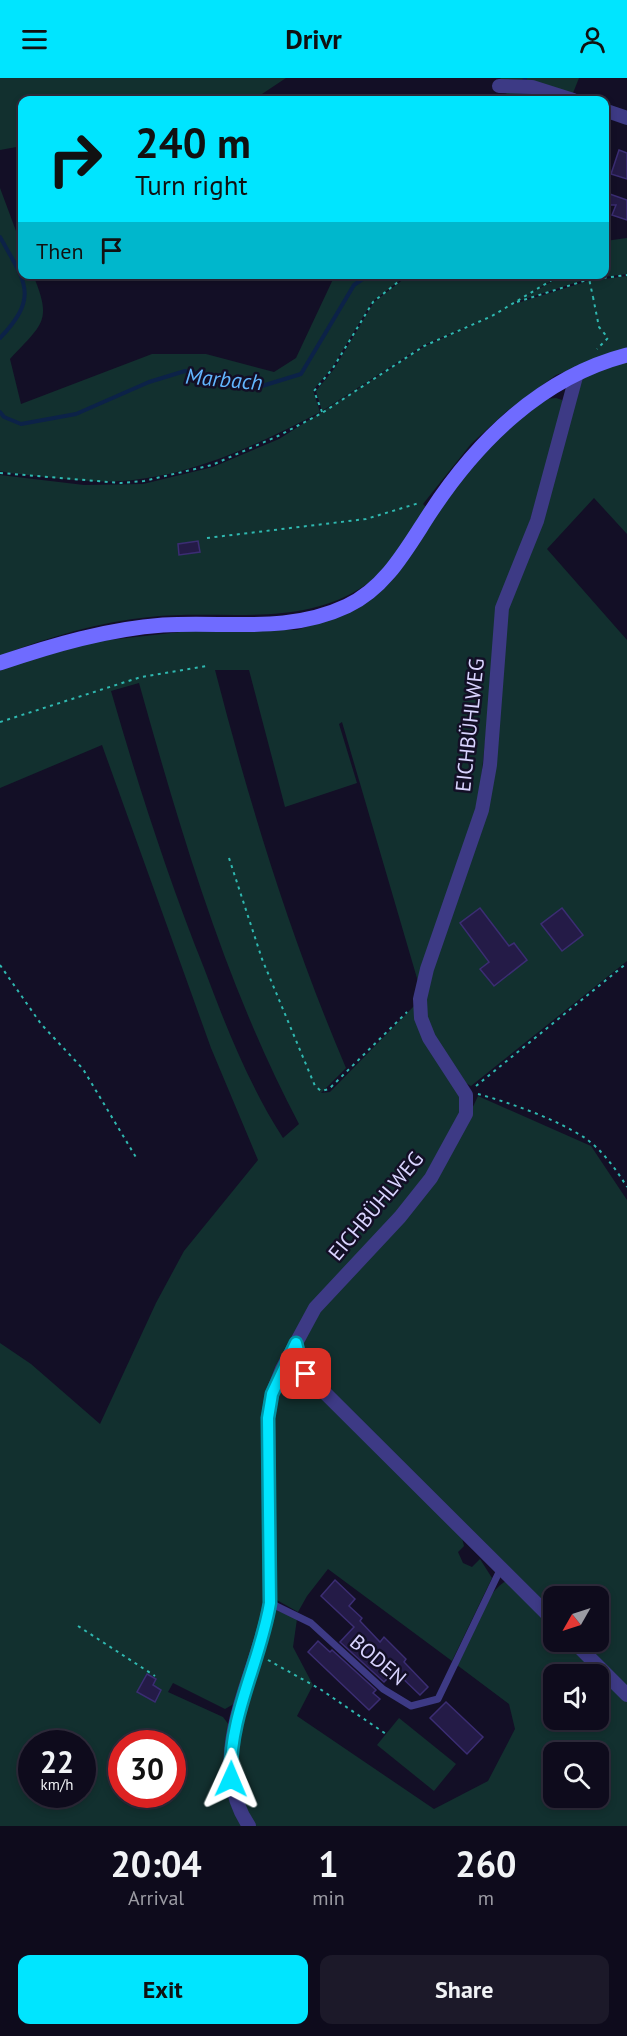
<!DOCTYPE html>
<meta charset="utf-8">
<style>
body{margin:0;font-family:"PT Sans",sans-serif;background:#1c1929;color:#f1f3f6;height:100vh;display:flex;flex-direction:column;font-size:22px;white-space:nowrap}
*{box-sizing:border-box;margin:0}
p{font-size:20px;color:#9b9ba3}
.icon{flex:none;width:33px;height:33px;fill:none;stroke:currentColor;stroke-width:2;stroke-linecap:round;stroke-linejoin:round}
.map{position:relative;height:1748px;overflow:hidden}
.side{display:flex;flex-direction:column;background:#0e0b1c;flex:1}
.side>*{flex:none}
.hud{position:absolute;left:18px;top:18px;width:591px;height:183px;border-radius:12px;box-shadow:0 3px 9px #0003,0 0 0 2px #2e2b3b;background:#00e5ff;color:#111;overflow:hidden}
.needle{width:39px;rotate:231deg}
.tools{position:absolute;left:543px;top:1508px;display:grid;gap:12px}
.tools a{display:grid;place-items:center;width:66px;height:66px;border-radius:12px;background:#0e0b1c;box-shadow:0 3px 9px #0003,0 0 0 2px #2e2b3b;font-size:30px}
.speed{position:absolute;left:18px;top:1652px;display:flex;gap:12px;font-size:30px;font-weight:700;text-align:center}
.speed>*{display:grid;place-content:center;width:78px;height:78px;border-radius:50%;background:#0e0b1c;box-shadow:0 3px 9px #0003,0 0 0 2px #2e2b3b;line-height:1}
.speed small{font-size:15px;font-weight:400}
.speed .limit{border:9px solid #d22;background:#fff;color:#111}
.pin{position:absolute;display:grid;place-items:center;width:51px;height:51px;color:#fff;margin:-26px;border-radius:12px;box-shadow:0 3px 9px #0006}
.me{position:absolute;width:66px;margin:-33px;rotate:1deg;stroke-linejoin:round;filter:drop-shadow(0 0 4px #0008)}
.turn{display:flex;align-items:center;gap:21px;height:126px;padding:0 18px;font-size:27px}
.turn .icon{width:78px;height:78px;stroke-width:2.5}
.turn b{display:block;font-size:42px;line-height:51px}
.then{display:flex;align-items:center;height:57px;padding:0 18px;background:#0003;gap:12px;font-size:22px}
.eta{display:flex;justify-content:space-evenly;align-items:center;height:102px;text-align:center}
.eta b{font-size:36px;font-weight:700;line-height:42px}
.action{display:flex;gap:12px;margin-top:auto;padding:12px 18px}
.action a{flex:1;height:69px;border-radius:12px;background:#00e5ff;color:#111;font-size:24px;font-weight:700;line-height:69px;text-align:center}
.action a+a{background:#1c1929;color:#f1f3f6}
header{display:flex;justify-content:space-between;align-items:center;height:78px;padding:0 18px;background:#00e5ff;color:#111;font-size:27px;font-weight:700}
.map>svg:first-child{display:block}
</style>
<header><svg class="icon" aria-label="menu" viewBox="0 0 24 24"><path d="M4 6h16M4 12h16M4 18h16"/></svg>Drivr<svg class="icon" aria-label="person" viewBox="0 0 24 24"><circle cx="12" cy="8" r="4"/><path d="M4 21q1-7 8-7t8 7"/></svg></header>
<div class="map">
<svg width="627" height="1748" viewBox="0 0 627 1748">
<rect width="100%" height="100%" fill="#130f26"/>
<!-- green -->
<g fill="#12302f" fill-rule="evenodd">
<polygon points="0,0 286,0 256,20 243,22 22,22 22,68 0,72"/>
<polygon points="500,0 579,0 571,20 560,22 495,22 507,15 505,5"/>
<path d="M0 110 22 169V196L33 197C53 244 42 246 10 281L21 326 152 276H206L274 294 296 280 335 197H407L372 224 332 290 313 312 320 334C259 366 193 398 123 403 86 405 47 399 9 395L0 393Z"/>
<polygon points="627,160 627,196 587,201 516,224 563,197 604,196 605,163"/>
<path d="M409 197H561L511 227 588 203 627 198V270L556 297 507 333 471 366 423 426 426 429C408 455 391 490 364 508 299 551 223 531 150 539 99 544 48 559 0 578V397L84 407 143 406 213 389 279 361 425 268 490 239 424 267 322 333 316 313 334 291 374 224Z"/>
<polygon points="627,283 627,456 594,420 547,471 627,562 627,883 471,1008 461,1002 431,958 423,923 485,735 506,532 580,299"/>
<path d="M556 320 562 322 563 329 527 453 499 530 478 731 419 907 342 644 339 646 357 705 285 729 249 592H215C250 728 291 861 346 990L321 1015 330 1014 416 926 460 1018 461 1035 428 1099 354 1181 271 1306 265 1519 261 1550 239 1623 225 1631 173 1605 168 1614 223 1639 229 1647 244 1748H0V1265L31 1286 100 1346 156 1225 184 1173 258 1082 211 970 102 667 0 710V591L91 564 198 552H297L343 536 486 373 516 344 546 321ZM139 605C181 755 226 908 299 1046L283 1060C249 1007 226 949 204 890 168 800 138 707 111 613ZM32 1665H82V1716H32ZM122 1665H172L173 1701 178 1708 173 1707 172 1716H122Z"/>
<polygon points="478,1018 591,1068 627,1122 627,1612 578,1563 598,1563 598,1518 554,1518 553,1538 307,1290 300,1272 304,1253 457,1063"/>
<polygon points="295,1292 461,1456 464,1468 458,1474 463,1485 472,1489 480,1481 492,1500 452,1583 328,1491 307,1518 298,1534 275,1521 274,1322 286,1294"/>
<path d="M508 1502 553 1548 554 1563H568L627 1622V1748H253C249 1742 243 1735 240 1728 220 1675 257 1583 272 1530L297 1541 293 1569 313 1607 297 1638 434 1731 488 1703 515 1651 509 1626 457 1587C469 1563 484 1513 508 1502ZM554 1596H598V1641H554ZM554 1674H598V1719H554Z"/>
<polygon points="399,1640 456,1686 434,1713 377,1667"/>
</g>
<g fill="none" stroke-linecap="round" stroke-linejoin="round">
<!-- stream -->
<g stroke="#0c2248" stroke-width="4">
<polyline points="522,22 525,0"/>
<path d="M0 159C25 204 40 218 0 260"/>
<polyline points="0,334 4,339 21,346 76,336 149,304 185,293 262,308 301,296 354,207 370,196"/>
</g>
</g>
<!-- building -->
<g fill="#241b47" stroke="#3b2d73" stroke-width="1.5">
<polygon points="619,72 627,75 627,101 611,96"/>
<polygon points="604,114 627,122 627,142 612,137 616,127 604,127"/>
<polygon points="198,463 200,474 179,477 178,466"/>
<polygon points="480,830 509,868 514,865 527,882 494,908 480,891 489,884 460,845"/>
<polygon points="562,830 583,857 562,873 541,846"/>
<polygon points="335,1502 355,1521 349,1528 362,1540 360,1543 380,1564 384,1559 406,1581 404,1584 428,1609 420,1617 395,1593 384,1604 340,1564 354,1549 321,1518"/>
<polygon points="318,1563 330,1574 332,1572 376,1612 373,1615 380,1621 369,1632 308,1574"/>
<polygon points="147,1596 156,1601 153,1607 161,1612 155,1624 137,1614"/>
<polygon points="446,1624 483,1659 467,1676 430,1640"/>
</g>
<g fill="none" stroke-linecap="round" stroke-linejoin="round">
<!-- path -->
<g stroke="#2fb8b0" stroke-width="2" stroke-dasharray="3 4.5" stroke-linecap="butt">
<polyline points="593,219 599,249 608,260 597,271"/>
<polyline points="517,224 587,202 627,197"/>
<polyline points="322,334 314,313 333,290 373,224 408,196"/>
<polyline points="0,395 121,405 144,403 212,387 278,358 322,335 424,268 492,238 562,196"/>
<polyline points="207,460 366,441 419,425"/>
<polyline points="0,644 141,599 207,588"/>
<polyline points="229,780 262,881 315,1008 321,1013 329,1011 407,934"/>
<polyline points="0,887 41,946 83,991 137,1081"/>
<polyline points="476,1008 627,885"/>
<path d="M478 1016C511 1025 556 1041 585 1060 602 1072 616 1091 627 1109"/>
<polyline points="78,1548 155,1598"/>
<polyline points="268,1582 320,1611 386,1656"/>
</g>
<!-- lane -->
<polyline stroke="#3d3a85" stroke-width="7" points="270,1525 311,1545 383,1611 411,1628 438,1621 501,1490"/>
<!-- street -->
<g stroke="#3d3a85" stroke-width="14">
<polyline points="499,8 532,9 573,22"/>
<polyline points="604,32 627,40"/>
<polyline points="296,1265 302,1290 306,1296 554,1543"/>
<polyline points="573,1563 627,1617"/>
<path d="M249 1748C202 1678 258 1597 270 1525L268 1340 272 1316 282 1291 315 1230 400 1139 431 1100 466 1036V1017L429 960 421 940 420 921 427 891 482 732 490 687 502 530 537 443 577 295"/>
</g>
<!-- secondary -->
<path stroke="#6f6bff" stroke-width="15" d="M0 585C53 567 108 551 163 547 226 543 288 556 347 528 386 510 407 470 430 435 477 363 542 299 627 277"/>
<!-- path-bridge -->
<polyline stroke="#2fb8b0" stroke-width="2" stroke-dasharray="3 4.5" stroke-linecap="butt" points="588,196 593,219"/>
</g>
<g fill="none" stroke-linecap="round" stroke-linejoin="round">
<!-- route casing -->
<g stroke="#0095a6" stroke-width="15">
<path id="route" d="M231 1701C228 1639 260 1585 270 1525L268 1340 272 1316 296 1265 302 1290 306 1296"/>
</g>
<!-- route -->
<use href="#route" stroke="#00e5ff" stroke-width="10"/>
</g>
<g text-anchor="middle" stroke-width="5" stroke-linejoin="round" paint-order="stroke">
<!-- street labels -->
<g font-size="21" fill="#d9d4ff" stroke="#130f26">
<text transform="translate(470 647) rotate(-84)" y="7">EICHBÜHLWEG</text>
<text transform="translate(376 1128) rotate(-50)" y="7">EICHBÜHLWEG</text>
<text transform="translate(378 1582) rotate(40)" y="7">BODEN</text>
</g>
<!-- water labels -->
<g font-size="22" font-style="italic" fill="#62b6ff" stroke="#130f26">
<text transform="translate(224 301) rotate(5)" y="8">Marbach</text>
</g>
</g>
</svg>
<div class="tools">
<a><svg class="needle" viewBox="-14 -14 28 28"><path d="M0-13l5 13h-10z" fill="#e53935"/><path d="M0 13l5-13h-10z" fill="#9b9ba3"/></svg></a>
<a><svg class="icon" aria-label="sound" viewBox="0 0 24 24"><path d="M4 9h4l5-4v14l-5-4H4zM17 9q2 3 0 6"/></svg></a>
<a><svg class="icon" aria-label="search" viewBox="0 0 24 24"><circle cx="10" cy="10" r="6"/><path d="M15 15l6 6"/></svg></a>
</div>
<div class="speed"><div>22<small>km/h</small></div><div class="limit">30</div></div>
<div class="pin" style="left:306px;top:1296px;background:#d93025"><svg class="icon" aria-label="arrive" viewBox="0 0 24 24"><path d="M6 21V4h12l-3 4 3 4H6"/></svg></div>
<svg class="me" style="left:231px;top:1701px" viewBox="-20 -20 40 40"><path d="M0-17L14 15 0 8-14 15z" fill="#00e5ff" stroke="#fff" stroke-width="4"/></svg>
<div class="hud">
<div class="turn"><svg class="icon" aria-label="right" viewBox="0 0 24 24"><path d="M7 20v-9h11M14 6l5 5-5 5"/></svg><div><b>240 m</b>Turn right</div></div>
<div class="then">Then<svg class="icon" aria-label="arrive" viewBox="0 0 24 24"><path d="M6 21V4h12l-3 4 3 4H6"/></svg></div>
</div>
</div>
<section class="side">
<div class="eta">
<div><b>20:04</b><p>Arrival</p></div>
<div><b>1</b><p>min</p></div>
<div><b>260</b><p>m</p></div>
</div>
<div class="action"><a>Exit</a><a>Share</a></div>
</section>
